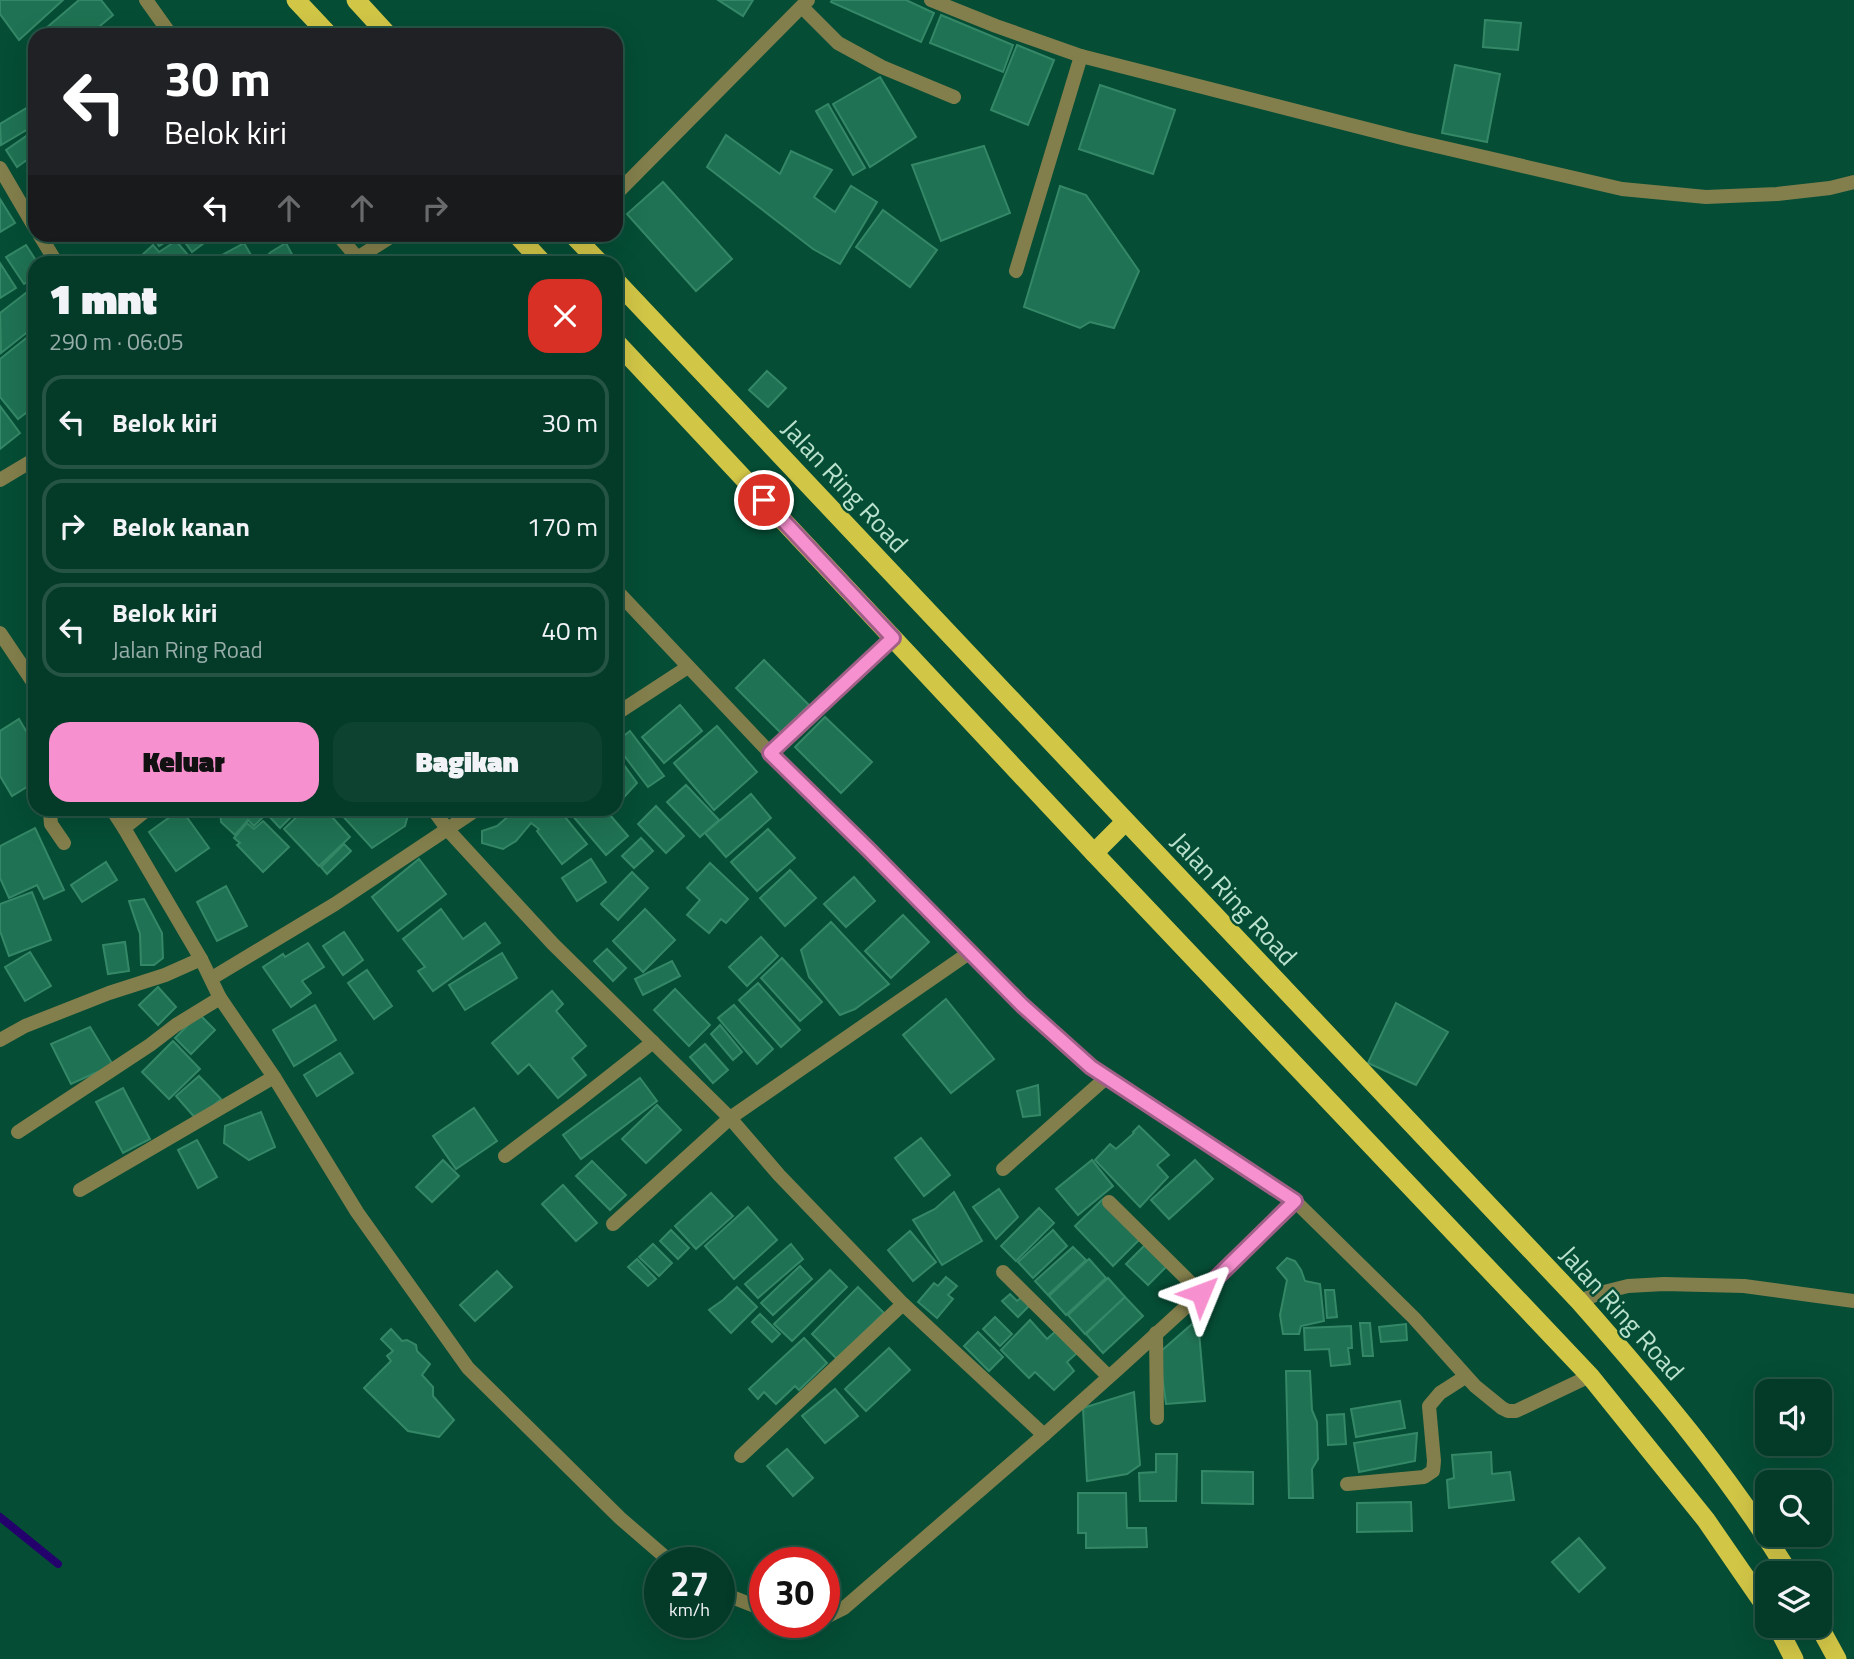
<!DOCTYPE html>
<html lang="id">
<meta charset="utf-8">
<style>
body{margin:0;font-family:"Titillium Web",sans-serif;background:#0d4130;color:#f1f3f6;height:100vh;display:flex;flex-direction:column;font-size:26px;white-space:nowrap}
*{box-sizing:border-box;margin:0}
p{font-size:23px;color:#97ada8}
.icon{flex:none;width:38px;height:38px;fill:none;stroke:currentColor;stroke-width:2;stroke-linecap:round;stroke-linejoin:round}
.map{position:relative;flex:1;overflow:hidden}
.sheet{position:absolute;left:28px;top:256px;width:595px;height:560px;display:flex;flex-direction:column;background:#043a28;border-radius:21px;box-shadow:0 7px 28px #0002,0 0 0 2px #255445}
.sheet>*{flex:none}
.banner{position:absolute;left:28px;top:28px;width:595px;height:214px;border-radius:21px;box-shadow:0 7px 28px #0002,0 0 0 2px #255445;background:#202124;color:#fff;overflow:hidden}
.controls{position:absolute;left:1755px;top:1379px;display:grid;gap:14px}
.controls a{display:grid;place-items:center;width:77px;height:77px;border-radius:14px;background:#043a28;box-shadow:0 7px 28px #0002,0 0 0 2px #255445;font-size:35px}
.speed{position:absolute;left:644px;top:1547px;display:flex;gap:14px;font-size:35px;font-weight:700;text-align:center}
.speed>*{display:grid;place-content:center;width:91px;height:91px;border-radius:50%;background:#043a28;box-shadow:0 7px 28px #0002,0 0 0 2px #255445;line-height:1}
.speed small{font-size:18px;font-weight:400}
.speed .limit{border:10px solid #d22;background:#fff;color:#111}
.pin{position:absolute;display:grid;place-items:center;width:60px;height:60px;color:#fff;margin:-30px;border:4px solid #fff;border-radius:50%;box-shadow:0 2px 7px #0007}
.me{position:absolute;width:77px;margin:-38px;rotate:46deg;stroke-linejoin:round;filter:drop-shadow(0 0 5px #0008)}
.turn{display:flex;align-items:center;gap:24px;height:147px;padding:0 21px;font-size:32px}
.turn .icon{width:91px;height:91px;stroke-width:2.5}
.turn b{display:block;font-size:49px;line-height:60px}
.lanes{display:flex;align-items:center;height:66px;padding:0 21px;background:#0003;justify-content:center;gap:35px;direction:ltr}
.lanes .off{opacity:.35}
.round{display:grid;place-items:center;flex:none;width:74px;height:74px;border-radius:21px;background:#0d4130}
.overview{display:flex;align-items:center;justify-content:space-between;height:119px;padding:0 21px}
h1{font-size:42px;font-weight:800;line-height:52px}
.cta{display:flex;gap:14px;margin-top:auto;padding:14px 21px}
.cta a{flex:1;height:80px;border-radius:21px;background:#f790cf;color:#111;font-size:28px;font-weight:800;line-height:80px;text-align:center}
.cta a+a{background:#0d4130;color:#f1f3f6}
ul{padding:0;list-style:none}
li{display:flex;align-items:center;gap:21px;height:94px;margin:0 14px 10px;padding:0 7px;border:4px solid #255445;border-radius:21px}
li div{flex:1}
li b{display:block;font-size:26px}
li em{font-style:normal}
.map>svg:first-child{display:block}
</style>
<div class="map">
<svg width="1854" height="1659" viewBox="0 0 1854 1659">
<rect width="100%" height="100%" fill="#054d35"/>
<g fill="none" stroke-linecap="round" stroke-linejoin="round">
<!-- stream -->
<polyline stroke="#24006c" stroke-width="8" points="0,1517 58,1564"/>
</g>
<!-- building -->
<g fill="#1f7253" stroke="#358867" stroke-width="2">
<polygon points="0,0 63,0 19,40 0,14"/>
<polygon points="79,0 101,0 113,15 89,35 38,35"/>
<polygon points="718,0 753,0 743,16"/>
<polygon points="832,0 906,0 934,13 921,42 831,2"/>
<polygon points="941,15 1013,45 1003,72 930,43"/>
<polygon points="1485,20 1521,23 1518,50 1483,47"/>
<polygon points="1017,45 1054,60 1028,125 991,110"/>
<polygon points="1455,65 1500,74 1487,142 1442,133"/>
<polygon points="880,77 916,137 870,167 833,104"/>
<polygon points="1100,85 1175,110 1153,174 1079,149"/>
<polygon points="828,104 865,168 853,175 816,111"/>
<polygon points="30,106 35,115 35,125 1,145 0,124"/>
<polygon points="35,130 35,154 17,167 6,150"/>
<polygon points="726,135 780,174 791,151 832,170 814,197 835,212 851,186 877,202 840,264 813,249 707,167"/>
<polygon points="984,146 1010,213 941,241 912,165"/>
<polygon points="663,182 732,259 696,291 627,214"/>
<polygon points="1060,186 1086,195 1139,271 1114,328 1090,322 1080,328 1024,307"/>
<polygon points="0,199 15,223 0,232"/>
<polygon points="883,210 937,250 910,287 856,247"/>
<polygon points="159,234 178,234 159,246 154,238"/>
<polygon points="179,234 204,234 208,240 192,252"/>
<polygon points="176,241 194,262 145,262 140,257 153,245 159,252"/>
<polygon points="244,243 255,262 215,262 213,260"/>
<polygon points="286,243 296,262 260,262 271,252"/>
<polygon points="26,245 37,262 35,262 35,277 24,284 6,257"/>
<polygon points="0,263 16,288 0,298"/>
<polygon points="27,292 35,301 35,326 1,353 0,313"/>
<polygon points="35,331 35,406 18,419 0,397 0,359"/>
<polygon points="767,371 786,388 768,407 749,390"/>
<polygon points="0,406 20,433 0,449"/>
<polygon points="764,660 809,705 781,733 736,688"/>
<polygon points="680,705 702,731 664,763 642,737"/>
<polygon points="825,717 872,762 841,793 795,747"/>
<polygon points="19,719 35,746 35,782 12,796 0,776 0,731"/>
<polygon points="717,726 757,772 714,810 674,763"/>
<polygon points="630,731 664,776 648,787 616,745 616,742"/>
<polygon points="616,754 637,783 616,806"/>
<polygon points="686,785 719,820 700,837 667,802"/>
<polygon points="751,794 771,818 726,857 705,833"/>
<polygon points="656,806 684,836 666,853 638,824"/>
<polygon points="220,808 253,808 262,818 254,826 248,820 235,835 221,822"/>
<polygon points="266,808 300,808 280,828 264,811"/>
<polygon points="306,808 324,808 350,837 319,866 284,829"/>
<polygon points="340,808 402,808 408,815 405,826 372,848 338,811"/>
<polygon points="518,808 549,808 557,816 561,812 587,844 562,864 537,831 539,829 531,823 516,841 503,849 482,843 482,831 497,826"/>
<polygon points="566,808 604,808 628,836 606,855"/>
<polygon points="181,809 209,848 176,871 149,832"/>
<polygon points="263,821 289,847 263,872 237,845 240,843 234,838 247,823 254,829"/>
<polygon points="35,828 64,890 44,899 37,885 9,898 0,878 0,846"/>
<polygon points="768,829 795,858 757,891 731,862"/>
<polygon points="641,838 653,851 634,868 622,856"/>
<polygon points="344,844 351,851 327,874 321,867"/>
<polygon points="419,859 446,894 398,931 372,897"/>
<polygon points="591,859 606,882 577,901 562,878"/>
<polygon points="106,862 117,880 82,902 71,885"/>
<polygon points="710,863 748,899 726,923 721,919 709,933 687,915 700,900 687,888"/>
<polygon points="790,870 816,898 785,926 760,898"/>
<polygon points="632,872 648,888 618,920 601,904"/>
<polygon points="854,877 875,901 846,927 824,904"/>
<polygon points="226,886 247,926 217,941 197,902"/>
<polygon points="32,892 51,940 9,956 0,931 0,904"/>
<polygon points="144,899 162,933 163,958 154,965 141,965 140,934 129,901"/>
<polygon points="441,909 463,939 485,923 500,943 433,991 418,971 425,967 403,939"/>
<polygon points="645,909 675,940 643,972 613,941"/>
<polygon points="903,915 929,942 891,978 865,951"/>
<polygon points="831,922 889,984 855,1009 840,1015 809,977 801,950"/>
<polygon points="344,932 363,960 343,975 323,946"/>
<polygon points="761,937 778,956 747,986 729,967"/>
<polygon points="125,942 129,971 108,974 103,945"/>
<polygon points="308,943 324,967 302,981 311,993 291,1007 263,967 283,954 285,957"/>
<polygon points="607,949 626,968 613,981 594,961"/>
<polygon points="30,952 51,986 25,1001 5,967"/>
<polygon points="502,953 517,978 465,1010 449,985"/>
<polygon points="782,958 822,1002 800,1021 761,978"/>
<polygon points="672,961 680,976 643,995 635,979"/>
<polygon points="367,970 392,1006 374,1019 348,983"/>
<polygon points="758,983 800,1030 781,1047 739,1000"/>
<polygon points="158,987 176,1007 158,1025 139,1005"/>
<polygon points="675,989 710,1025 689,1046 654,1010"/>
<polygon points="552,991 563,1004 556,1011 586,1046 572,1058 586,1075 558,1098 529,1064 518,1074 492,1043"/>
<polygon points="946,999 994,1059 951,1093 903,1035"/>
<polygon points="1396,1003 1448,1032 1416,1085 1368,1063"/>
<polygon points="315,1005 336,1040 294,1066 273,1030"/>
<polygon points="734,1005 773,1049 757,1064 718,1018"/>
<polygon points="199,1014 215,1030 191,1054 175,1038"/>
<polygon points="720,1025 742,1052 733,1060 711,1034"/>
<polygon points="90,1027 113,1065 71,1084 51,1044"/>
<polygon points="173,1041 200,1069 169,1099 142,1072"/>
<polygon points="705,1044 728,1070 713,1083 690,1057"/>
<polygon points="340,1053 353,1073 317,1096 304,1075"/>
<polygon points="199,1076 221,1099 197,1120 176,1096"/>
<polygon points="640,1078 657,1101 581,1159 563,1135"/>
<polygon points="1038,1085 1040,1115 1023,1117 1017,1091"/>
<polygon points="123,1088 150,1139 123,1153 96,1102"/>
<polygon points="657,1105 681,1130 646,1163 622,1139"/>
<polygon points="474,1108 497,1141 456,1169 433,1136"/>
<polygon points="261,1112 275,1147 249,1160 224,1143 225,1126"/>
<polygon points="1139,1126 1169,1155 1157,1165 1168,1177 1140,1207 1095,1160 1110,1144 1116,1149 1134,1133 1133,1132"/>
<polygon points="921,1138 950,1175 924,1196 895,1158"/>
<polygon points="197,1140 217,1177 198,1188 178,1150"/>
<polygon points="443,1160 459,1176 432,1202 416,1187"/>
<polygon points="1092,1160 1113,1186 1078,1215 1056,1189"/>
<polygon points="1195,1160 1213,1179 1169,1219 1151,1200"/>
<polygon points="592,1161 626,1195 610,1210 576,1176"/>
<polygon points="563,1185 597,1223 576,1241 542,1204"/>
<polygon points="999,1189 1018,1217 996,1239 973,1207"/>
<polygon points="954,1192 982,1241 942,1265 913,1220 935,1209"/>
<polygon points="711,1193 733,1216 696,1249 675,1226"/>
<polygon points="1103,1199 1141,1238 1113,1266 1075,1226"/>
<polygon points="748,1207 777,1240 734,1279 705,1246"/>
<polygon points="1039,1208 1054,1223 1016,1261 1001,1246"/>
<polygon points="671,1230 689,1248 678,1259 660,1241"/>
<polygon points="1053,1230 1067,1246 1033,1278 1018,1262"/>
<polygon points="910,1231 936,1262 913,1281 888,1250"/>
<polygon points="1147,1243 1169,1264 1148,1285 1126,1264"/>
<polygon points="653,1244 672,1263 659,1276 639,1257"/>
<polygon points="791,1244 803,1259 758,1298 745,1284"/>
<polygon points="1073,1247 1086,1260 1048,1295 1035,1281"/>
<polygon points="1287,1258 1295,1261 1301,1270 1305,1281 1320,1284 1324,1321 1301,1326 1299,1334 1283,1334 1280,1315 1287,1280 1277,1268"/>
<polygon points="637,1259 656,1279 648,1286 628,1267"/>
<polygon points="1089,1259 1106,1278 1066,1315 1049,1296"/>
<polygon points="800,1266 812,1279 773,1315 761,1303"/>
<polygon points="830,1270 847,1287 792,1341 774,1324"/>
<polygon points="497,1271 512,1287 475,1321 460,1305"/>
<polygon points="946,1277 957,1286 948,1295 953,1299 937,1318 918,1302 934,1283 938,1286"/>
<polygon points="1108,1278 1125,1297 1085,1334 1068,1315"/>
<polygon points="737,1287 757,1307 731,1333 709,1310 723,1300"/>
<polygon points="858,1287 884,1313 837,1359 812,1334"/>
<polygon points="1325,1290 1334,1290 1337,1317 1327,1318"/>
<polygon points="1010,1294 1017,1301 1023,1296 1031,1304 1018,1317 1002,1301"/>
<polygon points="1125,1297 1143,1316 1103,1353 1086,1334"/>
<polygon points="760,1314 780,1334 772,1342 752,1322"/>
<polygon points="995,1317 1012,1334 1000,1346 983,1329"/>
<polygon points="1030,1320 1047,1339 1057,1330 1077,1353 1067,1362 1074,1371 1054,1390 1035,1372 1029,1378 1001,1350"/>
<polygon points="1360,1323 1370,1323 1373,1356 1363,1356"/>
<polygon points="1192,1324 1199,1332 1205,1401 1166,1404 1159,1353"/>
<polygon points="1406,1324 1407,1340 1381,1342 1379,1327"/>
<polygon points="1351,1326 1352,1348 1348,1348 1350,1364 1331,1366 1329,1349 1305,1350 1304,1328"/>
<polygon points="391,1329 402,1341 407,1340 416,1345 417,1351 430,1364 422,1375 433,1387 433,1396 454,1420 439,1437 408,1431 364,1388 391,1361 387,1356 393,1351 381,1339"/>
<polygon points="978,1332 1003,1357 989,1371 964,1346"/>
<polygon points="804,1338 827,1363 799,1390 795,1386 776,1404 764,1392 758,1399 749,1389"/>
<polygon points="889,1348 910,1370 866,1411 845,1389"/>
<polygon points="1286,1371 1310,1371 1312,1410 1317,1422 1318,1459 1312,1469 1313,1498 1289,1498"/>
<polygon points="835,1389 858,1416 825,1443 802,1416"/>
<polygon points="1134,1392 1140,1465 1127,1474 1087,1481 1083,1408"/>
<polygon points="1400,1401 1405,1428 1356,1437 1351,1409"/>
<polygon points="1344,1414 1346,1444 1328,1445 1327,1415"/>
<polygon points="1417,1433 1415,1461 1359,1472 1354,1443"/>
<polygon points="787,1449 813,1478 793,1496 767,1466"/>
<polygon points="1491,1452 1492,1474 1510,1472 1514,1500 1449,1508 1447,1480 1454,1478 1452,1455"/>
<polygon points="1156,1454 1177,1454 1176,1501 1140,1501 1139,1473 1156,1472"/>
<polygon points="1202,1471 1253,1472 1253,1504 1202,1503"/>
<polygon points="1078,1493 1126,1493 1127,1528 1146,1528 1147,1547 1086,1548 1086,1533 1078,1533"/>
<polygon points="1411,1502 1412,1531 1357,1532 1357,1503"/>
<polygon points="1579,1538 1605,1568 1579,1592 1552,1562"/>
</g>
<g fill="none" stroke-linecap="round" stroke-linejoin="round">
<!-- service -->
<g stroke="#837f4c" stroke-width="14">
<polyline points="802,7 838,43 882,67 954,97"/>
<polyline points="54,808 50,813 51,824 64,843"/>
</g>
<!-- minor -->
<g stroke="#837f4c" stroke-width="14">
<polyline points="146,0 171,35"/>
<polyline points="931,0 996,26 1081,56 1406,139 1622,189 1706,197 1777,194 1830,188 1854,182"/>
<polyline points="0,168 35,228"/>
<polyline points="616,194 808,0"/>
<polyline points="39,234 56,262"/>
<polyline points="337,234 361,262"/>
<polyline points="351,262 395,234"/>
<polyline points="1016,271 1081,56"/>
<polyline points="0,480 35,459"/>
<polyline points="616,590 770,753 869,850 969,953 1040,1022 1091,1067 1295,1201 1414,1318 1475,1386 1502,1408 1508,1411 1516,1411 1590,1376"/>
<polyline points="0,633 35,685"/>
<polyline points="616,714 688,667"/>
<polyline points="770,753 893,638"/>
<polyline points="111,808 124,828 201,959 220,998 274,1077 357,1212 468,1368 620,1518 672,1563"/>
<polyline points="432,808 448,830 553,944 730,1118 779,1175 903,1304 1044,1435"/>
<polyline points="124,828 149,808"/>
<polyline points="212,978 335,904 479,808"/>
<polyline points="0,1040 25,1026 109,993 165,975 201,959"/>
<polyline points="18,1132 150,1045 176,1025 220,998"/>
<polyline points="505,1156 578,1101 653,1042"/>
<polyline points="1003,1169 1107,1077"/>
<polyline points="80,1190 274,1077"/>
<polyline points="1109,1202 1201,1293"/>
<polyline points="613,1224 730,1118 969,953"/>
<polyline points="1003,1272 1108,1376"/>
<polyline points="1156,1333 1157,1418"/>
<polyline points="741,1456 903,1304"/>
<polyline points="1347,1484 1424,1477 1433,1471 1434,1461 1429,1406 1440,1393 1465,1377"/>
<polyline points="719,1592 765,1610"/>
<polyline points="824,1618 844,1608 1044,1435 1119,1368 1201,1293 1295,1201"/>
</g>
<!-- tertiary -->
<polyline stroke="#837f4c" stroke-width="14" points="1579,1301 1604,1292 1628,1286 1664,1284 1744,1286 1854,1301"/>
<!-- trunk -->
<g stroke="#d2c647" stroke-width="19">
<polyline points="296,0 329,35"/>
<polyline points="356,0 388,35"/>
<polyline points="516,234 542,262"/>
<polyline points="572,234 599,262"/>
<path d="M616 281 1579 1301C1655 1387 1729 1475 1789 1573"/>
<polyline points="616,342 1094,853 1590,1376 1706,1520 1768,1610"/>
<polyline points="1094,853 1125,822"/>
<polyline points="1777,1626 1794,1659"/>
<polyline points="1819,1626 1837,1659"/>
</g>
</g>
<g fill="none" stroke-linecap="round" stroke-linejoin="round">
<!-- route casing -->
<g stroke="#a15e87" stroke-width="18">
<polyline id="route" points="764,500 893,638 770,753 869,850 1022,1005 1091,1067 1295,1201 1201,1293"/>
</g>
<!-- route -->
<use href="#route" stroke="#f790cf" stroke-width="12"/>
</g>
<g text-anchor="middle" stroke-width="5" stroke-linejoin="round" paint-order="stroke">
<!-- street labels -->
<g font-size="26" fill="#bbe2ce" stroke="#054d35">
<text transform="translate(845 486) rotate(47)" y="9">Jalan Ring Road</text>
<text transform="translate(1234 899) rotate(47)" y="9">Jalan Ring Road</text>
<text transform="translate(1622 1313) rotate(48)" y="9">Jalan Ring Road</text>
</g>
</g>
</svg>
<div class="controls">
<a><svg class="icon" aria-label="sound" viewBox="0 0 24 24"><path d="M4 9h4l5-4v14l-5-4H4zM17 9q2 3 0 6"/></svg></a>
<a><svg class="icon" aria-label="search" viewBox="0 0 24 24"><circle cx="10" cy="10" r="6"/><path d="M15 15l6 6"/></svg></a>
<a><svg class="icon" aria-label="layers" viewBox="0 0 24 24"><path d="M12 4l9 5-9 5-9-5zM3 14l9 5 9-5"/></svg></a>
</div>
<div class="speed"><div>27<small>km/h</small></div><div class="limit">30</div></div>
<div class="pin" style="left:764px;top:500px;background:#d93025"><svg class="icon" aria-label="arrive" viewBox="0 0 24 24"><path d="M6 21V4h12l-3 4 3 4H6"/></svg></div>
<svg class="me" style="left:1201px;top:1293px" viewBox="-20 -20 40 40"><path d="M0-17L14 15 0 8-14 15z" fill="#f790cf" stroke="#fff" stroke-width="4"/></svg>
<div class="banner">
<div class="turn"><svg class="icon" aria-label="left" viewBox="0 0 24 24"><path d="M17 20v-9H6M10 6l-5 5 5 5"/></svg><div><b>30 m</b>Belok kiri</div></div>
<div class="lanes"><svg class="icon" aria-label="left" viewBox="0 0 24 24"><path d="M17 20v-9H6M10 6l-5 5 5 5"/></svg><svg class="icon off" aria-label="ahead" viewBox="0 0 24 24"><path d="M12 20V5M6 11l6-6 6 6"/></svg><svg class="icon off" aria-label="ahead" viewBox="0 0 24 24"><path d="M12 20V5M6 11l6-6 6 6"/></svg><svg class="icon off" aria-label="right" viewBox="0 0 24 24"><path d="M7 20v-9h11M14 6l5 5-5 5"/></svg></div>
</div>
<section class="sheet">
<div class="overview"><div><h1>1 mnt</h1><p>290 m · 06:05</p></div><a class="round" style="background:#d93025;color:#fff"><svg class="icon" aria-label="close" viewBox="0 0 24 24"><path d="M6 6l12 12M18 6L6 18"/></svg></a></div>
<ul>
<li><svg class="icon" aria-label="left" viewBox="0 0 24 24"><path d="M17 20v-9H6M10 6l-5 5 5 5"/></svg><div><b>Belok kiri</b></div><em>30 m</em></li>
<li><svg class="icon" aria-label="right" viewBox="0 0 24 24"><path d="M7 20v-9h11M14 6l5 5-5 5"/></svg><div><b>Belok kanan</b></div><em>170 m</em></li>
<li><svg class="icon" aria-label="left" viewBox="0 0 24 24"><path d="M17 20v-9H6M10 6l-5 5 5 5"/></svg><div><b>Belok kiri</b><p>Jalan Ring Road</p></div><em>40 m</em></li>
</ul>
<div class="cta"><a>Keluar</a><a>Bagikan</a></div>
</section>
</div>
